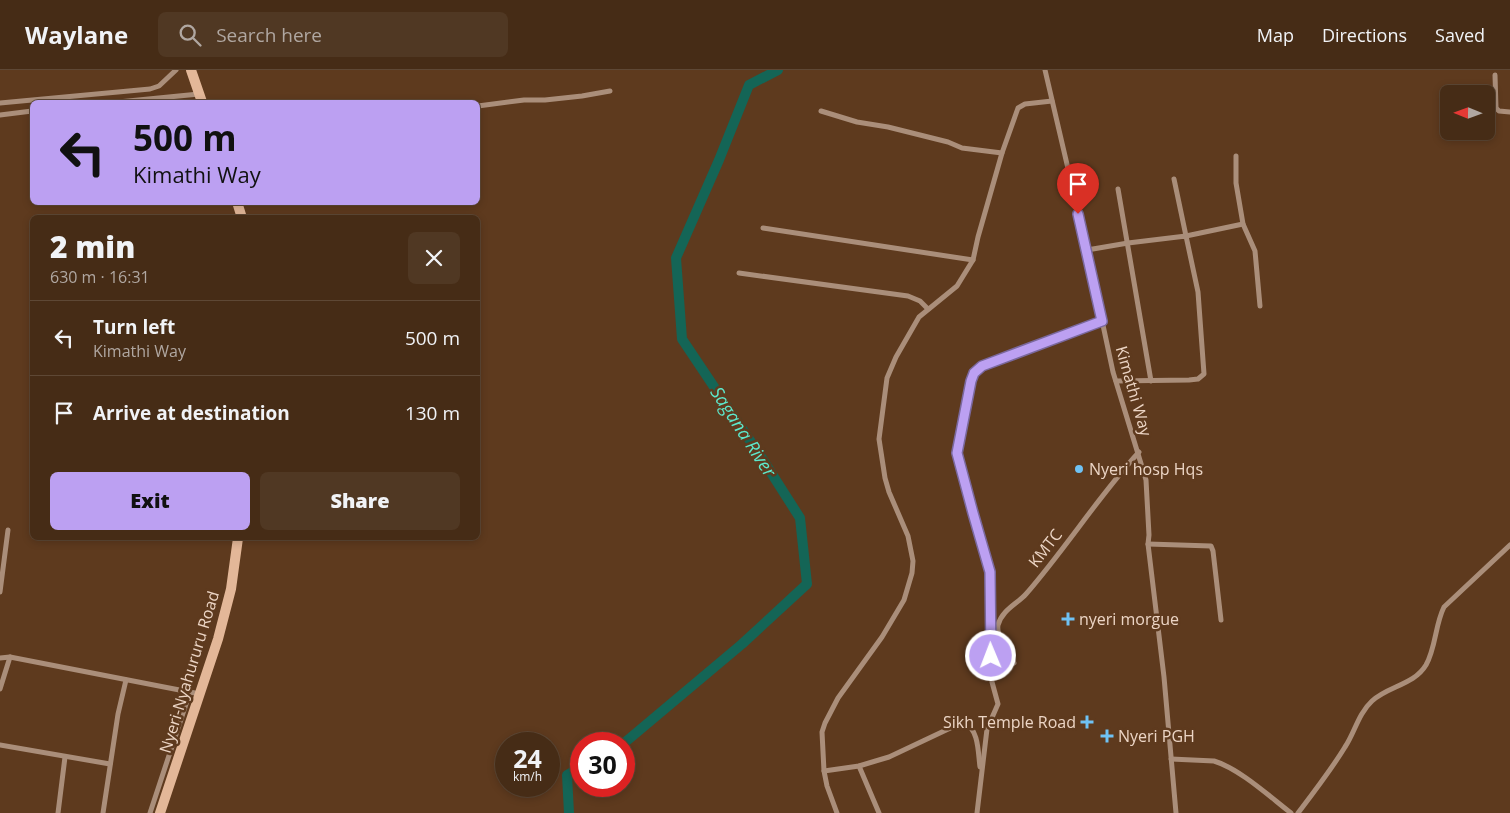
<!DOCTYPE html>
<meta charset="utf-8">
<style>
body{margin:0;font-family:"Open Sans",sans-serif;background:#503823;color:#f1f3f6;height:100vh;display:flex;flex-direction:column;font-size:19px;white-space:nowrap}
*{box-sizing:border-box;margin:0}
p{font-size:16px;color:#b0a7a1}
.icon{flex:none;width:28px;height:28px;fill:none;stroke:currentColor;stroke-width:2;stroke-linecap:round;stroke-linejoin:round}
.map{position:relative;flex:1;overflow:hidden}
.panel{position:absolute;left:30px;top:145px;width:450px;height:325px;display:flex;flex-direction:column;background:#462c16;border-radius:8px;box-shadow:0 2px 8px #0003,0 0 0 1px #5e4835}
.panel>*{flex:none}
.top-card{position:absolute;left:30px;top:30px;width:450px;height:105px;border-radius:8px;box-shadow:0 2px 8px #0003,0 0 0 1px #5e4835;background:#bca0f2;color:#111;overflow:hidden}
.needle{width:32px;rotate:271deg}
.controls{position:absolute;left:1440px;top:15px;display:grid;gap:10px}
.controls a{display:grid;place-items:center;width:55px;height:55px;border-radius:8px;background:#462c16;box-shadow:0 2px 8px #0003,0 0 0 1px #5e4835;font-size:25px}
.speed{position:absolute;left:495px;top:662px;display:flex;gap:10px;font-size:25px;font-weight:700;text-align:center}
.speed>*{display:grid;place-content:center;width:65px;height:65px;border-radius:50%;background:#462c16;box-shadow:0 2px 8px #0003,0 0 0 1px #5e4835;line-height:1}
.speed small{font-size:12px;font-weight:400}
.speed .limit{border:8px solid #d22;background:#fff;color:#111}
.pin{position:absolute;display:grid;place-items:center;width:42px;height:42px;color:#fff;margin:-51px -21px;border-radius:50% 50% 50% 0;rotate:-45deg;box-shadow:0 0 5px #0007}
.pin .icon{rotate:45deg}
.me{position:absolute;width:55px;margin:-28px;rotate:359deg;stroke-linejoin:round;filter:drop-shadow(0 0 4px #0008)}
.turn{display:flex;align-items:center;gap:18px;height:105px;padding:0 20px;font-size:22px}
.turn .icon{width:65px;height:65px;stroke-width:2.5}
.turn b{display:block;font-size:35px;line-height:42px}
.round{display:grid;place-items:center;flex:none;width:52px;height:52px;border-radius:8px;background:#503823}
.summary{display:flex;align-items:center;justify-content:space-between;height:85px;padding:0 20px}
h1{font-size:30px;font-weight:800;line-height:38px}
.action{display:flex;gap:10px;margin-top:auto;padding:10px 20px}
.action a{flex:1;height:58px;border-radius:8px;background:#bca0f2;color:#111;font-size:20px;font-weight:800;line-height:58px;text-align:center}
.action a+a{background:#503823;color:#f1f3f6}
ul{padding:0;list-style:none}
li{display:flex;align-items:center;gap:15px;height:75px;padding:0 20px;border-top:1px solid #5e4835}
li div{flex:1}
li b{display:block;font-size:19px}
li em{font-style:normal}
header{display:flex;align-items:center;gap:30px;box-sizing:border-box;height:70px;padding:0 25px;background:#462c16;border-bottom:1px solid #5e4835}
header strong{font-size:24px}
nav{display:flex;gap:28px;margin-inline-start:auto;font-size:18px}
.search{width:350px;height:45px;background:#503823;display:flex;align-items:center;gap:12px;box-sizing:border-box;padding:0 18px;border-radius:8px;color:#b0a7a1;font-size:19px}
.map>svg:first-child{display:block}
</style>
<header>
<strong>Waylane</strong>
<div class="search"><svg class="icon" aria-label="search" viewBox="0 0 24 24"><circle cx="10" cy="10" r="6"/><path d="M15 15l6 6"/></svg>Search here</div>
<nav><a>Map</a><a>Directions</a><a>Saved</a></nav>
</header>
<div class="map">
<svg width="1510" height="743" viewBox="0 0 1510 743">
<rect width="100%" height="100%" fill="#5e3a1e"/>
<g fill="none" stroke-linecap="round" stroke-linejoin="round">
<!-- river -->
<g stroke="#146556" stroke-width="10">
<polyline points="623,674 742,574 807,514 800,448 763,390 682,269 676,188 719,90 749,15 778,0"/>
<polyline points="569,743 567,705 581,697"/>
</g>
<!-- minor -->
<g stroke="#aa8e7a" stroke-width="5">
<polyline points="1045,0 1087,180 1113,302 1146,410 1149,465 1148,474 1164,607 1176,743"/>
<polyline points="1495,5 1496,38 1499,41 1510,42"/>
<polyline points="118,32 199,24"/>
<polyline points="0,33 150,19 159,16 176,0"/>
<polyline points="478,36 524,30 545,30 582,26 610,21"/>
<polyline points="821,41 857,52 888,57 948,72 962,78 1002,83"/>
<polyline points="0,45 32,41"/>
<polyline points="1236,86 1236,113 1243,154 1255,181 1260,236"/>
<polyline points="1174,109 1186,166 1243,154"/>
<polyline points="1118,119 1151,311"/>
<polyline points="763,158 973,190"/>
<polyline points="1087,180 1128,173 1186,166 1198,222 1204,304 1198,309 1189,310 1116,311"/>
<polyline points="739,203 908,226 920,231 928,239"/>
<polyline points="1148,474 1211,476 1213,481 1221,550"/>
<polyline points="0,522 8,460"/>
<polyline points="0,588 10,587 200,624"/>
<path d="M1014 593C1008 584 996 566 998 555 1002 540 1017 534 1026 524 1066 478 1098 427 1139 382"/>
<polyline points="0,619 10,587"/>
<polyline points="0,675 110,694"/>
<path d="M1171 689 1214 691C1240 699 1269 726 1291 743"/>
<polyline points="859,696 879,743"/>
<path d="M824 701 859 696 889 687 961 653H965C979 660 978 683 980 697"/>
<polyline points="58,743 65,687"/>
<polyline points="103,743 118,644 126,610"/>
<polyline points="150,743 190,622"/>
<polyline points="837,743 827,716 824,701 822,662 825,653 838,628 882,567 904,530 912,503 913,491 908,466 889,422 885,408 879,369 887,308 896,287 919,247 957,216 973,190 978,167 1002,83 1018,38 1025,34 1052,31"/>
<polyline points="977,743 987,659 998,634 992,612 990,502 976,457 957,383 971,311 974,303 982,295 1102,251"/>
<path d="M1298 743C1314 722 1331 700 1345 677 1355 662 1358 644 1372 631 1388 616 1414 615 1426 595 1436 577 1435 555 1444 537L1510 475"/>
</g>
<!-- secondary -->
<g stroke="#e3b798" stroke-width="10">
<polyline points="191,0 202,32"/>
<polyline points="237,132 242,148"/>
<polyline points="160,743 218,569 231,519 238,468"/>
</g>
</g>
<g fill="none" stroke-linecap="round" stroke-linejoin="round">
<!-- route casing -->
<g stroke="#7a689d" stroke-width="12">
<polyline id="route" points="991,586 990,502 973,443 957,383 971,311 974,303 982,296 1102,251 1078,144"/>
</g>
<!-- route -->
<use href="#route" stroke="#bca0f2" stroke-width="9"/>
</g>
<!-- markers -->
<g fill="#6fc2f4" stroke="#5e3a1e" stroke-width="2">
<circle cx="1079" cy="399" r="5"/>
<path d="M1065.5 541.5h5v5h5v5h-5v5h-5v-5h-5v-5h5z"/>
<path d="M1084.5 644.5h5v5h5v5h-5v5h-5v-5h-5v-5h5z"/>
<path d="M1104.5 658.5h5v5h5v5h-5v5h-5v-5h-5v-5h5z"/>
</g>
<g text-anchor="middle" stroke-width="5" stroke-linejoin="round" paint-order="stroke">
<!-- street labels -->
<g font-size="16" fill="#ecd5c5" stroke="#5e3a1e">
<text transform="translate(1134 321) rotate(74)" y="6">Kimathi Way</text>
<text transform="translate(1045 478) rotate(-52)" y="6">KMTC</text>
<text transform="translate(189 602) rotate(-73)" y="6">Nyeri-Nyahururu Road</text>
</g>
<!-- poi labels -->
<g font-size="16" fill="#ecd5c5" stroke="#5e3a1e" text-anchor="start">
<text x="1089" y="405">Nyeri hosp Hqs</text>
<text x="1079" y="555">nyeri morgue</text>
<text x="1076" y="658" text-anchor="end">Sikh Temple Road</text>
<text x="1118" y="672">Nyeri PGH</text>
</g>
<!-- water labels -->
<g font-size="18" font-style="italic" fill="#5de7cb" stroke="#5e3a1e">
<text transform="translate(743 362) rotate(57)" y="6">Sagana River</text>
</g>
</g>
</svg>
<div class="controls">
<a><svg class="needle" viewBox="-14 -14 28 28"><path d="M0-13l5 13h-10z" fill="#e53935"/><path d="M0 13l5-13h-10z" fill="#b0a7a1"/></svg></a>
</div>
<div class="speed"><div>24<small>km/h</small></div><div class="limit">30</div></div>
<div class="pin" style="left:1078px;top:144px;background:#d93025"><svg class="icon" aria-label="arrive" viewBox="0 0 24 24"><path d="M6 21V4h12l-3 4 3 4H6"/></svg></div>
<svg class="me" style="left:991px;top:586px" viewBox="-20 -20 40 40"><circle r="17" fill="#bca0f2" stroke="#fff" stroke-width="3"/><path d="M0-11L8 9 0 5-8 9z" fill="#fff"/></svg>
<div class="top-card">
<div class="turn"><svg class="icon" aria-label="left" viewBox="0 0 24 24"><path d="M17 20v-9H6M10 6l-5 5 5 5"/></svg><div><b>500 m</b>Kimathi Way</div></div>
</div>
<section class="panel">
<div class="summary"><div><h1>2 min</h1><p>630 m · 16:31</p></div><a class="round"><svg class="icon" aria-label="close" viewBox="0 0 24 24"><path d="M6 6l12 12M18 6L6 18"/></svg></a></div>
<ul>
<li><svg class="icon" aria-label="left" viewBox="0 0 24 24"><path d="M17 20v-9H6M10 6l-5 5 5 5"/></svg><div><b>Turn left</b><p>Kimathi Way</p></div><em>500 m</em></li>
<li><svg class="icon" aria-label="arrive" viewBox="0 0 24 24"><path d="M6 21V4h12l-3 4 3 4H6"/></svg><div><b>Arrive at destination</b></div><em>130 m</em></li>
</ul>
<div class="action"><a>Exit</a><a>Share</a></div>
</section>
</div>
